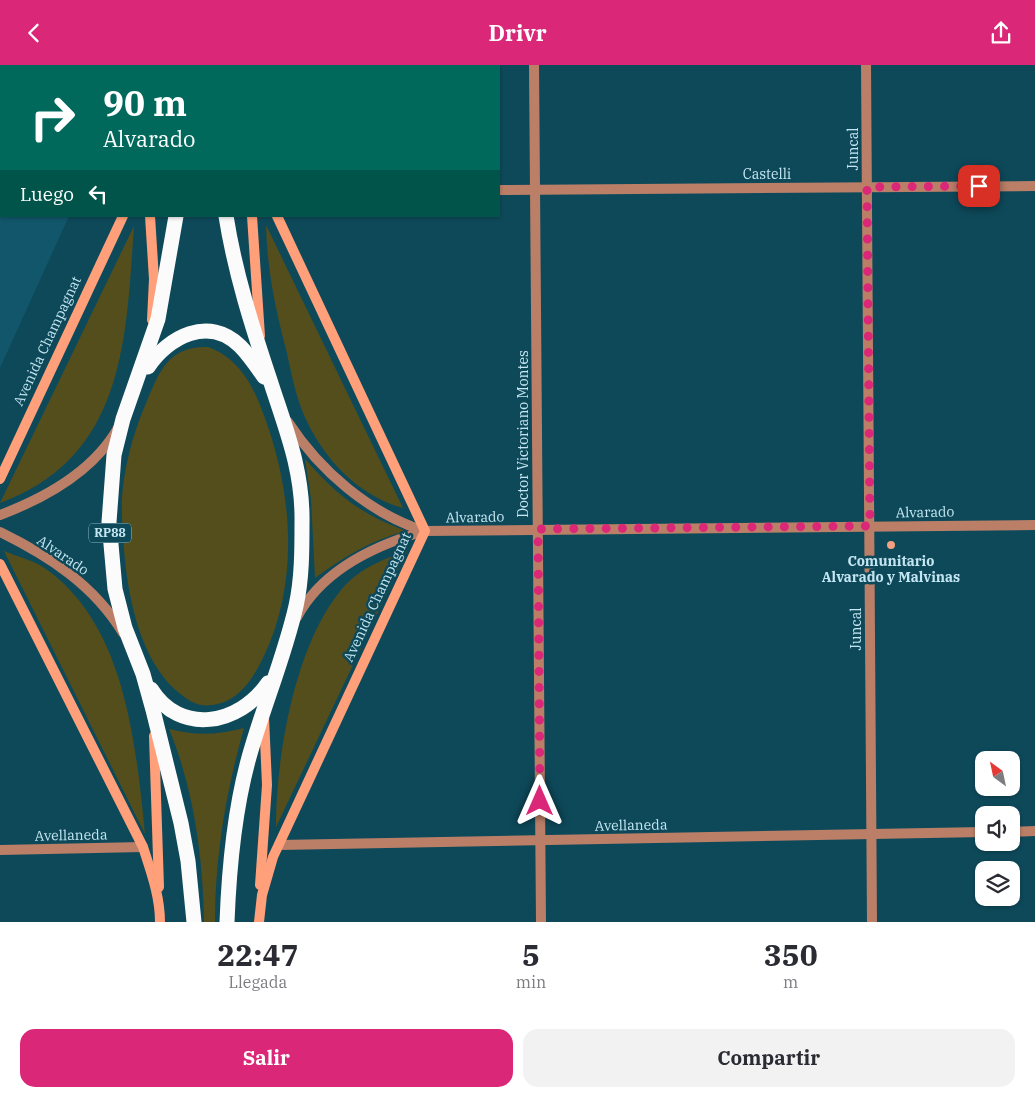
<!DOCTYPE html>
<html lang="es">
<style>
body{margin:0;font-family:"IBM Plex Serif",serif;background:#f2f2f3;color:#2b2b33;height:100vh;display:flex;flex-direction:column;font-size:19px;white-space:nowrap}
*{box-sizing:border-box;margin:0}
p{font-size:16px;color:#7c7c81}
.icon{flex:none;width:28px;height:28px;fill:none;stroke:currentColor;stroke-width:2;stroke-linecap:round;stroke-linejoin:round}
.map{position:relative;height:857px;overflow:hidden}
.panel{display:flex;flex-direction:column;background:#fff;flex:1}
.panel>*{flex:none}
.banner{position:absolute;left:0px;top:0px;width:500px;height:152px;box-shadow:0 1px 4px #0004;background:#00695c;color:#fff;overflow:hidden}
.needle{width:32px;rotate:327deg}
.buttons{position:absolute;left:975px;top:686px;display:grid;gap:10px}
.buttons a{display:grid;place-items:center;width:45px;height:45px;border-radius:10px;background:#fff;box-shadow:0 1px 4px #0004;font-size:25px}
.pin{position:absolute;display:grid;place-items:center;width:42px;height:42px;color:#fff;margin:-21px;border-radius:10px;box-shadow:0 2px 8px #0006}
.me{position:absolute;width:55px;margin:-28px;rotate:0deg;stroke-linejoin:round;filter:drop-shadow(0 0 4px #0008)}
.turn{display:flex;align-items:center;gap:18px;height:105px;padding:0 20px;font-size:22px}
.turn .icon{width:65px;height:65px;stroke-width:2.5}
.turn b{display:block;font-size:35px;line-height:42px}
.then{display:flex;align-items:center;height:48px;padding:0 20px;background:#0003;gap:10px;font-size:19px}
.eta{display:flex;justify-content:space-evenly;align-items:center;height:85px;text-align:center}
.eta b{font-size:30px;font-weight:700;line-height:35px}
.cta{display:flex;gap:10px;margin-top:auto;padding:10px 20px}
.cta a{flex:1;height:58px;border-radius:15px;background:#db2777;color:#fff;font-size:20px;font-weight:700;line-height:58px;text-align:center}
.cta a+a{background:#f2f2f3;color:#2b2b33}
header{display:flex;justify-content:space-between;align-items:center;height:65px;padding:0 20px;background:#db2777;color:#fff;font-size:22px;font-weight:700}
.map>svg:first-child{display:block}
</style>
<header><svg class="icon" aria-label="back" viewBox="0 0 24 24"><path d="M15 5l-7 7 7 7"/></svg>Drivr<svg class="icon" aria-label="share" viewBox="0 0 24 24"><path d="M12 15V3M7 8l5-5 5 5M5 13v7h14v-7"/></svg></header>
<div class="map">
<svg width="1035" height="857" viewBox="0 0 1035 857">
<defs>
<pattern id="building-hatch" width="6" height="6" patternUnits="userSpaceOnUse" patternTransform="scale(1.25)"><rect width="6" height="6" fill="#1b618e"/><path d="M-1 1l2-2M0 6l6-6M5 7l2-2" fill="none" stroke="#3a789e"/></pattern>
</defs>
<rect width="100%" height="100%" fill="#0e495a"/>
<!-- built -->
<polygon fill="#11566a" points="0,0 95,0 1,1 1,151 69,151 0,303"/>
<!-- grass -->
<g fill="#544e1d">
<path d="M266 160 403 443C358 431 322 392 304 350 295 329 291 306 286 284 275 243 267 202 266 160Z"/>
<path d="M134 161C126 275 125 392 0 438Z"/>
<path d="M208 282C241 294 255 324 266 356 293 432 299 519 263 593 252 615 238 637 212 640 198 642 189 636 178 627 133 589 124 508 122 452 120 415 132 370 147 336 160 304 170 281 208 282Z"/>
<path d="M305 394C338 431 359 448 406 466 371 475 344 492 315 513L311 434Z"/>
<path d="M4 486C16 491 32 495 43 502 125 557 136 679 145 769Z"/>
<path d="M407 486 276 762C276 691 295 579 342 524 358 504 384 494 407 486Z"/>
<path d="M244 663C226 726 215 791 215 857H204C203 793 194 724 169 664 196 671 217 670 244 663Z"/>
</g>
<!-- building -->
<polygon fill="url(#building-hatch)" stroke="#6ea1c8" points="0,0 86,0 1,1 1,104"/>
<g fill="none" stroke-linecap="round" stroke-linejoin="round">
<!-- street -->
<g stroke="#bb7f68" stroke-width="10">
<polyline points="534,0 541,857"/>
<polyline points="866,0 872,857"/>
<polyline points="499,125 1035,121"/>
<path d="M288 357C320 406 369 448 424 466"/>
<path d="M0 450C45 433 93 407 118 363"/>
<path d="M0 467C49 491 94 520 123 568"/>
<path d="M297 552C323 504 375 480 425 466L1035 460"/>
<polyline points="1011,767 1035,766"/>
<polyline points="279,780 984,767"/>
<polyline points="0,785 143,782"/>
</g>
<!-- secondary -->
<g stroke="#ffa07a" stroke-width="10">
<polyline points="146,0 146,1"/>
<polyline points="250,0 250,1"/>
<polyline points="150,151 154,214 152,255"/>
<polyline points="252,151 260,271"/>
<polyline points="0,414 123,151"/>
<path d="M0 499 143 782C151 807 160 831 160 857"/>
<polyline points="154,671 159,822"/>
<polyline points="260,820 267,720 264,652"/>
<polyline points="259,857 262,830 273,792 425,466 277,151"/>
</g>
<!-- highway -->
<g stroke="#fbfbfb" stroke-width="15">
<polyline points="179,0 179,1"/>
<polyline points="213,0 213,1"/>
<polyline points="176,151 158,254 123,354 114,390 109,457 115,524 125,563 143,609 153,645 181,758 188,796 194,857"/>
<path d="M226 151C235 208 252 261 270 315 286 365 303 405 302 458 302 485 302 514 296 541 284 594 262 644 248 696 234 748 229 804 227 857"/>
<path d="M148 302C168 272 209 250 240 281 249 290 257 302 264 312"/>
<path d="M151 624C180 671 239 660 268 618"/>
</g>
</g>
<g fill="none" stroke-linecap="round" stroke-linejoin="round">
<!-- route -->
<polyline stroke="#db2777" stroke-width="9" stroke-dasharray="0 16.2" points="540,736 538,464 870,461 867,122 979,121"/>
</g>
<!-- markers -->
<circle fill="#f2a080" stroke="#0e495a" stroke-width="2" cx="891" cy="480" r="5"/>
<g text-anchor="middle" stroke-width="5" stroke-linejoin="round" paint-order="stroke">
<!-- shield labels -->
<rect fill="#0e495a" stroke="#8db7c4" stroke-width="1" x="89" y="458.5" width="42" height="19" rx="4"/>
<g font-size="12" font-weight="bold" fill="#c4e6f2">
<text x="110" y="472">RP88</text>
</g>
<!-- street labels -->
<g font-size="14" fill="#c4e6f2" stroke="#0e495a">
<text transform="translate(853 84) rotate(-90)" y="5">Juncal</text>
<text x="767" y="114">Castelli</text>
<text transform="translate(47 276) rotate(-65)" y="5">Avenida Champagnat</text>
<text transform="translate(523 369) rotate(-90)" y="5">Doctor Victoriano Montes</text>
<text transform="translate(925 447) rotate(-1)" y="5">Alvarado</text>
<text transform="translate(475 452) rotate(-1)" y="5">Alvarado</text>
<text transform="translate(63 490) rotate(34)" y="5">Alvarado</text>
<text transform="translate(377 532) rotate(-65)" y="5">Avenida Champagnat</text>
<text transform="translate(856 564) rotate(-90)" y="5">Juncal</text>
<text transform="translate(631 760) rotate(-1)" y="5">Avellaneda</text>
<text transform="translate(71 770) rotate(-1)" y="5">Avellaneda</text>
</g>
<!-- poi labels -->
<g font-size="14" font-weight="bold" fill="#c4e6f2" stroke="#0e495a">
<text x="891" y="501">Comunitario<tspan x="891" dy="16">Alvarado y Malvinas</tspan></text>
</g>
</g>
</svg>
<div class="buttons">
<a><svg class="needle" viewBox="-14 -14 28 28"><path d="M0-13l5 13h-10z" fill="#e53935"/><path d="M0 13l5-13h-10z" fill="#7c7c81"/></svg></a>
<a><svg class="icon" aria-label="sound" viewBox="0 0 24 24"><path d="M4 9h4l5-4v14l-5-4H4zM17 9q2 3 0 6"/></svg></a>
<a><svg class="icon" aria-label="layers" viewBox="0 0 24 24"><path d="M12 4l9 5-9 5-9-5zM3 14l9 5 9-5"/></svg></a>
</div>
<div class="pin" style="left:979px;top:121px;background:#d93025"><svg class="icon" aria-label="arrive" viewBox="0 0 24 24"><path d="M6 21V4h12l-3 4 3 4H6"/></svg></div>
<svg class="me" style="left:540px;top:736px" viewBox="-20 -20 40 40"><path d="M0-17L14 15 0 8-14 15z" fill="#db2777" stroke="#fff" stroke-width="4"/></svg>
<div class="banner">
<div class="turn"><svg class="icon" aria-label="right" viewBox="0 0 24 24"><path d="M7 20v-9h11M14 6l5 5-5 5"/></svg><div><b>90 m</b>Alvarado</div></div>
<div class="then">Luego<svg class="icon" aria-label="left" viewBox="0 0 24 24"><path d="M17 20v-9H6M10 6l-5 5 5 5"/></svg></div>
</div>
</div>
<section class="panel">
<div class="eta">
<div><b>22:47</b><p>Llegada</p></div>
<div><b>5</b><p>min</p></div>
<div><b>350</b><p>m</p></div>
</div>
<div class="cta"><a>Salir</a><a>Compartir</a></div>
</section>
